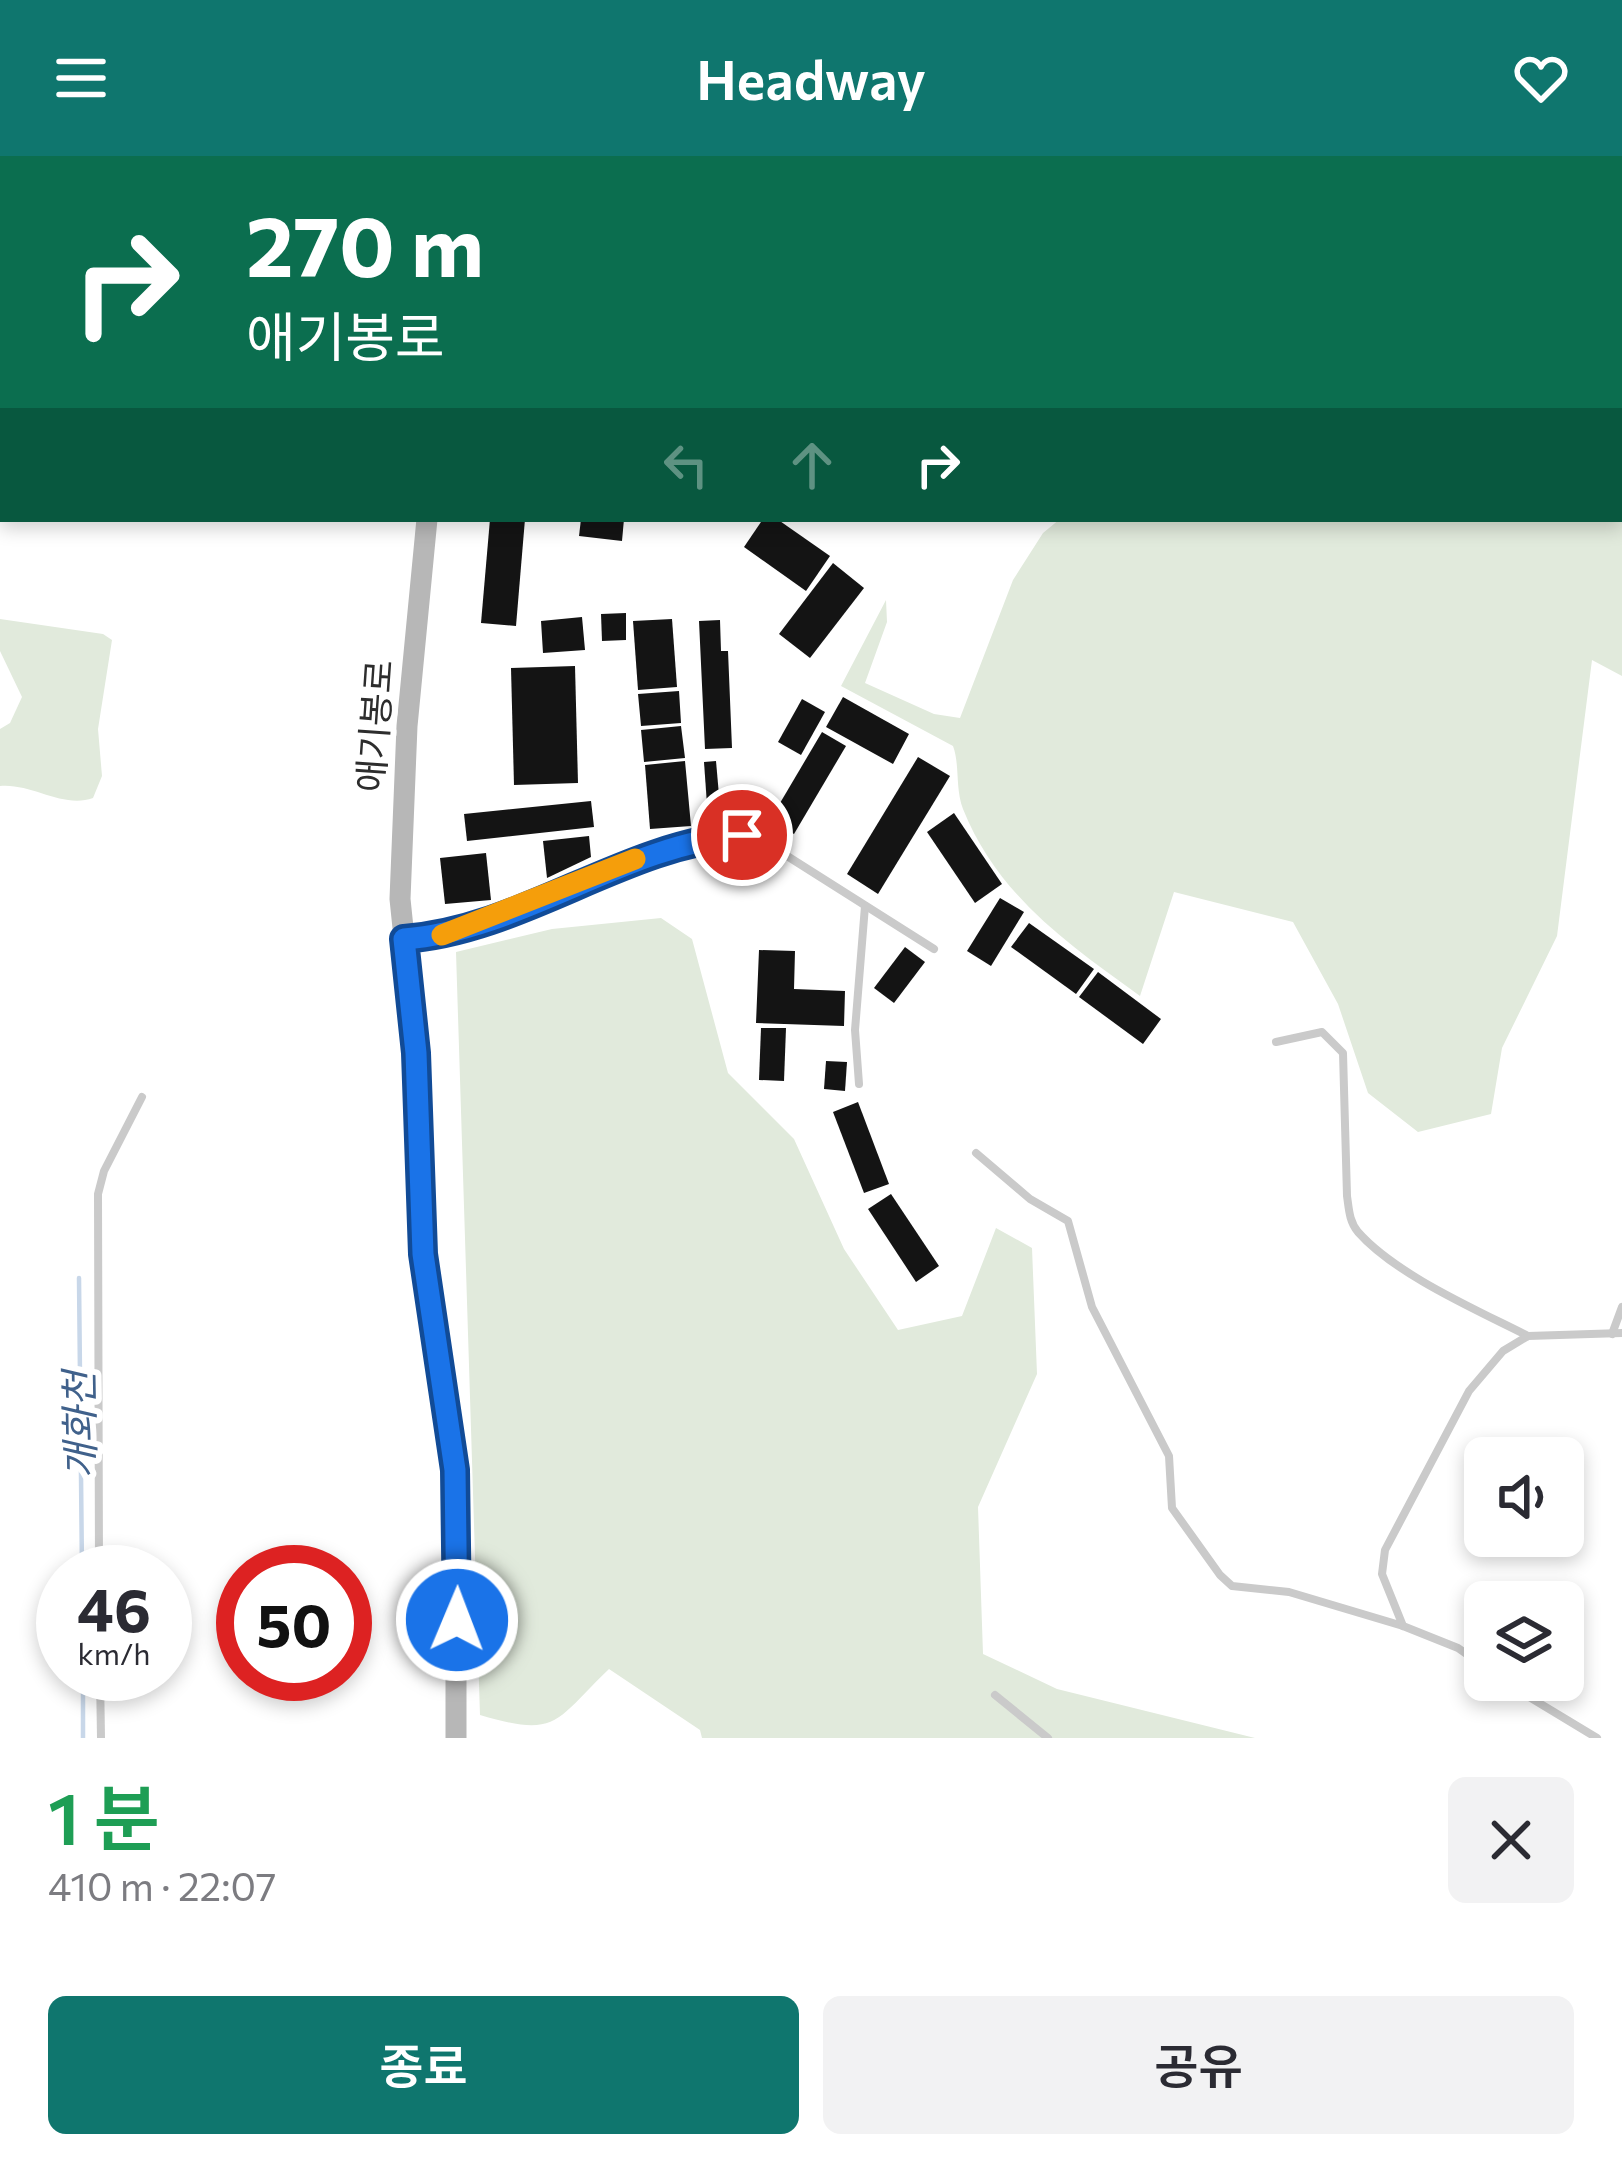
<!DOCTYPE html>
<html lang="ko">
<meta charset="utf-8">
<style>
body{margin:0;font-family:Commissioner,"Noto Sans KR",sans-serif;background:#f2f2f3;color:#2b2b33;height:100vh;display:flex;flex-direction:column;font-size:45px;white-space:nowrap}
*{box-sizing:border-box;margin:0}
p{font-size:39px;color:#7c7c81}
.icon{flex:none;width:66px;height:66px;fill:none;stroke:currentColor;stroke-width:2;stroke-linecap:round;stroke-linejoin:round}
.map{position:relative;height:1582px;overflow:hidden}
.sheet{display:flex;flex-direction:column;background:#fff;flex:1}
.sheet>*{flex:none}
.banner{position:absolute;left:0px;top:0px;width:1623px;height:366px;box-shadow:0 6px 18px #0003;background:#0b6e4f;color:#fff;overflow:hidden}
.buttons{position:absolute;left:1464px;top:1281px;display:grid;gap:24px}
.buttons a{display:grid;place-items:center;width:120px;height:120px;border-radius:18px;background:#fff;box-shadow:0 6px 18px #0003;font-size:60px}
.speed{position:absolute;left:36px;top:1389px;display:flex;gap:24px;font-size:60px;font-weight:700;text-align:center}
.speed>*{display:grid;place-content:center;width:156px;height:156px;border-radius:50%;background:#fff;box-shadow:0 6px 18px #0003;line-height:1}
.speed small{font-size:30px;font-weight:400}
.speed .limit{border:18px solid #d22;background:#fff;color:#111}
.pin{position:absolute;display:grid;place-items:center;width:102px;height:102px;color:#fff;margin:-51px;border:6px solid #fff;border-radius:50%;box-shadow:0 3px 12px #0007}
.me{position:absolute;width:132px;margin:-66px;rotate:1deg;stroke-linejoin:round;filter:drop-shadow(0 0 9px #0008)}
.turn{display:flex;align-items:center;gap:42px;height:252px;padding:0 48px;font-size:54px}
.turn .icon{width:156px;height:156px;stroke-width:2.5}
.turn b{display:block;font-size:84px;line-height:102px}
.lanes{display:flex;align-items:center;height:114px;padding:0 48px;background:#0003;justify-content:center;gap:60px;direction:ltr}
.lanes .off{opacity:.35}
.round{display:grid;place-items:center;flex:none;width:126px;height:126px;border-radius:18px;background:#f2f2f3}
.head{display:flex;align-items:center;justify-content:space-between;height:204px;padding:0 48px}
h1{font-size:72px;font-weight:600;line-height:90px;color:#1e9e55}
.action{display:flex;gap:24px;margin-top:auto;padding:24px 48px}
.action a{flex:1;height:138px;border-radius:18px;background:#0f766e;color:#fff;font-size:48px;font-weight:600;line-height:138px;text-align:center}
.action a+a{background:#f2f2f3;color:#2b2b33}
header{display:flex;justify-content:space-between;align-items:center;height:156px;padding:0 48px;background:#0f766e;color:#fff;font-size:54px;font-weight:600}
.map>svg:first-child{display:block}
</style>
<header><svg class="icon" aria-label="menu" viewBox="0 0 24 24"><path d="M4 6h16M4 12h16M4 18h16"/></svg>Headway<svg class="icon" aria-label="heart" viewBox="0 0 24 24"><path d="M12 20l-8-8c-3-5 5-10 8-4 3-6 11-1 8 4z"/></svg></header>
<div class="map">
<svg width="1622" height="1582" viewBox="0 0 1622 1582">
<rect width="100%" height="100%" fill="#fff"/>
<!-- green -->
<g fill="#e1eadc">
<path d="M1566 0H1622V520L1592 504 1557 780 1502 892 1491 958 1418 976 1368 937 1338 848 1293 766 1174 736 1140 840C1068 788 998 740 963 653 955 632 960 609 953 590L841 530 886 444 887 466 865 527 934 558 960 562 1013 424 1043 377 1060 363H1620V3Z"/>
<path d="M0 463 103 478 112 484 98 573 102 620 93 642C63 653 32 627 0 630V573L10 567 22 541 0 495Z"/>
<path d="M661 762 692 783 728 917 794 983 844 1093 898 1174 962 1160 996 1072 1032 1092 1037 1218 978 1351 983 1498 1057 1533 1255 1582H702L700 1574 609 1513C554 1566 558 1582 480 1559L456 796 552 773Z"/>
</g>
<g fill="none" stroke-linecap="round" stroke-linejoin="round">
<!-- stream -->
<g stroke="#c8d7e9" stroke-width="4.5">
<polyline points="79,1122 82,1416"/>
<polyline points="83,1518 83,1582"/>
</g>
</g>
<!-- building -->
<g fill="#141414">
<polygon points="490,363 525,363 516,470 481,467"/>
<polygon points="581,363 624,363 622,385 579,380"/>
<polygon points="763,363 777,363 830,400 806,435 744,391"/>
<polygon points="833,407 864,432 810,502 779,478"/>
<polygon points="626,457 626,484 602,485 601,458"/>
<polygon points="582,461 585,494 543,497 541,465"/>
<polygon points="672,463 677,531 638,534 633,465"/>
<polygon points="720,464 721,495 728,495 732,592 705,593 699,465"/>
<polygon points="575,510 578,627 514,629 511,512"/>
<polygon points="679,535 681,567 641,570 638,538"/>
<polygon points="843,541 909,578 893,608 826,571"/>
<polygon points="802,543 825,556 801,599 778,586"/>
<polygon points="681,570 685,602 644,606 641,574"/>
<polygon points="822,576 846,590 794,678 770,664"/>
<polygon points="918,601 950,620 878,738 847,718"/>
<polygon points="685,605 691,670 650,673 645,609"/>
<polygon points="716,605 721,662 708,663 704,606"/>
<polygon points="591,645 594,671 467,685 464,658"/>
<polygon points="954,657 1002,728 975,747 927,676"/>
<polygon points="589,680 591,701 547,722 543,685"/>
<polygon points="486,697 491,744 445,748 440,702"/>
<polygon points="1000,742 1024,756 991,810 967,795"/>
<polygon points="1029,767 1094,813 1076,838 1011,791"/>
<polygon points="905,791 925,806 894,847 874,832"/>
<polygon points="759,794 795,795 794,833 845,835 844,870 756,867"/>
<polygon points="1098,816 1161,863 1143,888 1079,841"/>
<polygon points="761,872 786,872 784,925 759,924"/>
<polygon points="826,905 847,906 845,935 824,933"/>
<polygon points="858,946 889,1028 864,1037 833,956"/>
<polygon points="891,1038 939,1110 916,1126 868,1053"/>
</g>
<g fill="none" stroke-linecap="round" stroke-linejoin="round">
<!-- lane -->
<g stroke="#cacaca" stroke-width="8">
<polyline points="948,0 948,3"/>
<polyline points="74,3 75,0"/>
<polyline points="221,3 222,0"/>
<polyline points="0,242 3,233"/>
<path d="M405 783C498 776 690 649 765 686L934 793"/>
<path d="M1276 886 1322 876 1343 897 1347 1040C1349 1053 1349 1065 1358 1076 1396 1119 1477 1154 1528 1180"/>
<polyline points="859,928 855,874 865,750"/>
<polyline points="976,997 1030,1043 1068,1065 1092,1151 1169,1300 1172,1352 1220,1419 1232,1430 1289,1436 1403,1470 1458,1492 1485,1511"/>
<polyline points="1612,1178 1622,1151"/>
<polyline points="99,1416 98,1038 104,1015 142,941"/>
<polyline points="1403,1470 1382,1418 1385,1394 1469,1235 1503,1195 1528,1180 1622,1177"/>
<polyline points="100,1518 101,1582"/>
<polyline points="1501,1524 1597,1582"/>
<polyline points="995,1539 1048,1582"/>
</g>
<!-- secondary -->
<g stroke="#b7b7b7" stroke-width="21">
<polyline points="548,3 549,0"/>
<polyline points="427,363 407,570 400,743 416,897 423,1098 456,1314 456,1582"/>
</g>
</g>
<g fill="none" stroke-linecap="round" stroke-linejoin="round">
<!-- route casing -->
<g stroke="#114b97" stroke-width="30">
<path id="route" d="M457 1464 455 1314 423 1098 416 897 404 783C523 774 622 689 742 679"/>
</g>
<!-- route -->
<use href="#route" stroke="#1a73e8" stroke-width="21"/>
<!-- slow -->
<polyline stroke="#f59e0b" stroke-width="21" points="442,779 635,703"/>
</g>
<g text-anchor="middle" stroke-width="12" stroke-linejoin="round" paint-order="stroke">
<!-- street labels -->
<g font-size="36" fill="#2d2d2d" stroke="#fff">
<text transform="translate(375 570) rotate(-86)" y="13">애기봉로</text>
</g>
<!-- water labels -->
<g font-size="39" font-style="italic" fill="#40618b" stroke="#fff">
<text transform="translate(80 1269) rotate(-91)" y="14">개화천</text>
</g>
</g>
</svg>
<div class="buttons">
<a><svg class="icon" aria-label="sound" viewBox="0 0 24 24"><path d="M4 9h4l5-4v14l-5-4H4zM17 9q2 3 0 6"/></svg></a>
<a><svg class="icon" aria-label="layers" viewBox="0 0 24 24"><path d="M12 4l9 5-9 5-9-5zM3 14l9 5 9-5"/></svg></a>
</div>
<div class="speed"><div>46<small>km/h</small></div><div class="limit">50</div></div>
<div class="pin" style="left:742px;top:679px;background:#d93025"><svg class="icon" aria-label="arrive" viewBox="0 0 24 24"><path d="M6 21V4h12l-3 4 3 4H6"/></svg></div>
<svg class="me" style="left:457px;top:1464px" viewBox="-20 -20 40 40"><circle r="17" fill="#1a73e8" stroke="#fff" stroke-width="3"/><path d="M0-11L8 9 0 5-8 9z" fill="#fff"/></svg>
<div class="banner">
<div class="turn"><svg class="icon" aria-label="right" viewBox="0 0 24 24"><path d="M7 20v-9h11M14 6l5 5-5 5"/></svg><div><b>270 m</b>애기봉로</div></div>
<div class="lanes"><svg class="icon off" aria-label="left" viewBox="0 0 24 24"><path d="M17 20v-9H6M10 6l-5 5 5 5"/></svg><svg class="icon off" aria-label="ahead" viewBox="0 0 24 24"><path d="M12 20V5M6 11l6-6 6 6"/></svg><svg class="icon" aria-label="right" viewBox="0 0 24 24"><path d="M7 20v-9h11M14 6l5 5-5 5"/></svg></div>
</div>
</div>
<section class="sheet">
<div class="head"><div><h1>1 분</h1><p>410 m · 22:07</p></div><a class="round"><svg class="icon" aria-label="close" viewBox="0 0 24 24"><path d="M6 6l12 12M18 6L6 18"/></svg></a></div>
<div class="action"><a>종료</a><a>공유</a></div>
</section>
